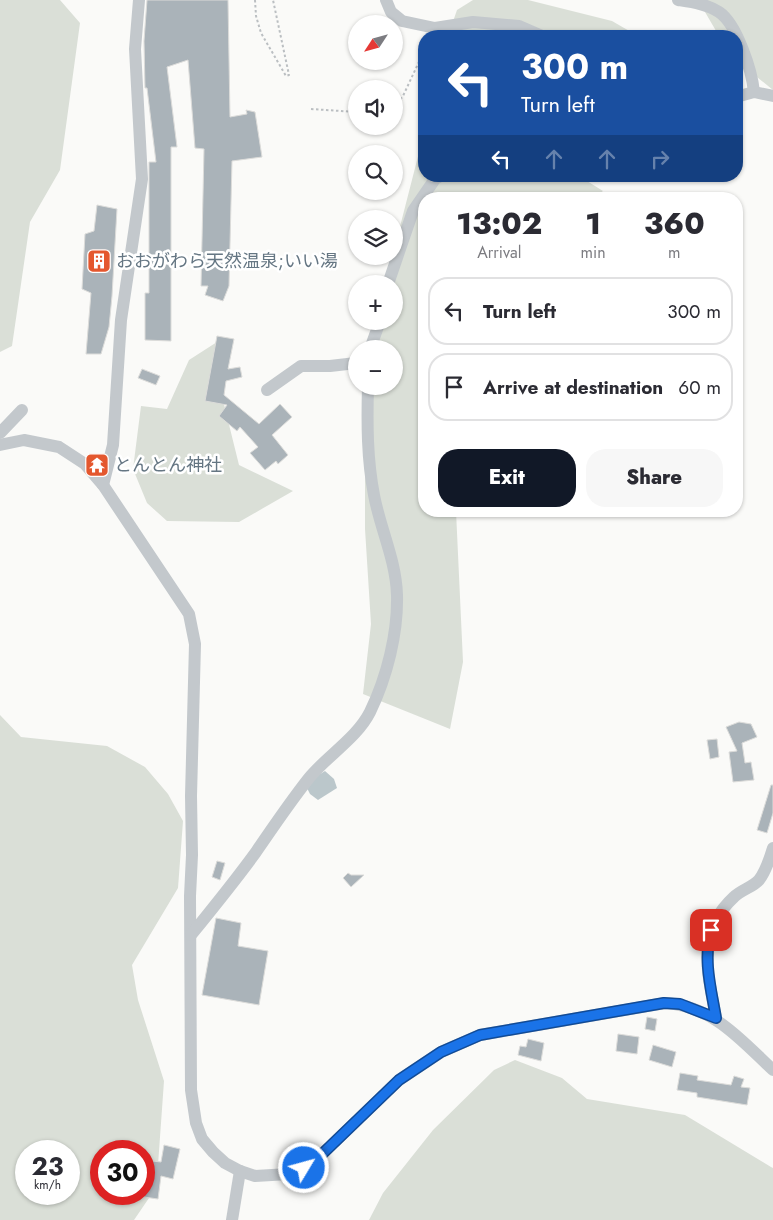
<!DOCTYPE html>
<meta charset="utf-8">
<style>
body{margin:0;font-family:Jost,"Noto Sans JP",sans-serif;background:#f7f7f7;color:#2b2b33;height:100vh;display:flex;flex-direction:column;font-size:19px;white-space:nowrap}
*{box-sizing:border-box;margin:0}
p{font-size:16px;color:#7c7c81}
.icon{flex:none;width:28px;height:28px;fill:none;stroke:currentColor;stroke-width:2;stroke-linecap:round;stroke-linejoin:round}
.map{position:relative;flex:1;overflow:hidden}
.panel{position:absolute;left:418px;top:192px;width:325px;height:325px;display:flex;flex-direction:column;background:#fff;border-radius:20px;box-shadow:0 1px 4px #0004}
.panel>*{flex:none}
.hud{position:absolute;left:418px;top:30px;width:325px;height:152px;border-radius:20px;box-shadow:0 1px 4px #0004;background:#1a4fa0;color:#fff;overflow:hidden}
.needle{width:32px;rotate:234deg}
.fabs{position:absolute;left:348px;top:15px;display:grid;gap:10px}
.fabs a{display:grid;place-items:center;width:55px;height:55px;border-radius:50%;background:#fff;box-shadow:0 1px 4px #0004;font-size:25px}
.speed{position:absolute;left:15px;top:1140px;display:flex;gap:10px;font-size:25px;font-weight:700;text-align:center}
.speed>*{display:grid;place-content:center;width:65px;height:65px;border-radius:50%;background:#fff;box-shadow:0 1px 4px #0004;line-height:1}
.speed small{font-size:12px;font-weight:400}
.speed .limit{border:8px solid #d22;background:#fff;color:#111}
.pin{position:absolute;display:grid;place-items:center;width:42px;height:42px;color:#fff;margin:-21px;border-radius:10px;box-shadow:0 2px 8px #0006}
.me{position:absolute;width:55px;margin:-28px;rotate:53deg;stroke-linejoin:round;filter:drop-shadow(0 0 4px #0008)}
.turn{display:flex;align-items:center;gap:18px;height:105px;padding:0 20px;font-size:22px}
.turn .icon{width:65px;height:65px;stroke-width:2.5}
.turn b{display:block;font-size:35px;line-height:42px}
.lanes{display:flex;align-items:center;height:48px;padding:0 20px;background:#0003;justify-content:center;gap:25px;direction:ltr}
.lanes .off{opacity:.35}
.eta{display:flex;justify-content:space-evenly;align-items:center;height:85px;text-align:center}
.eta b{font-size:30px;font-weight:800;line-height:35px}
.button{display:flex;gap:10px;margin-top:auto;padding:10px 20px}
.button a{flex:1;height:58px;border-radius:20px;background:#111827;color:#fff;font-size:20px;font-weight:800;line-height:58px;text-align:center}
.button a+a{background:#f7f7f7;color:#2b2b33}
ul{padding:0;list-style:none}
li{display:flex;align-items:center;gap:15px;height:68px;margin:0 10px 8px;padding:0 10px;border:2px solid #e1e1e2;border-radius:20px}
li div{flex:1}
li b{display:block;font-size:19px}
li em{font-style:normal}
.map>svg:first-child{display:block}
</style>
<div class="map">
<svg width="773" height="1220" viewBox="0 0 773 1220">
<rect width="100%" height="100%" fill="#fafaf8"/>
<!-- green -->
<g fill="#dadfd7" fill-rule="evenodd">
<polygon points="0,0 60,0 80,23 60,170 30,222 12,346 0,352"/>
<polygon points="473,0 528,0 612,21 638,36 448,36 457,10"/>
<polygon points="698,0 773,0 773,90 747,69 736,55 736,36 719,36"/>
<polygon points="424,133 424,176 579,176 603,191 593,199 424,199 424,511 456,511 463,662 450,729 363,694 371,624 365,529 365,435 371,386 394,386 394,349 376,349 380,321 394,321 394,250"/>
<polygon points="217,342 216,372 239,465 293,491 239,522 167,521 147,503 133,469 141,406 167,409 189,360"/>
<path d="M0 715 21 737 107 746 145 767 168 794 183 821 178 888 132 965 138 1000 164 1081 158 1165 149 1198 134 1220H0ZM26 1151H69V1194H26ZM101 1151H144V1194H101Z"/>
<polygon points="515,1060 562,1078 587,1099 685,1115 771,1167 773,1168 773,1220 369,1220 383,1193 433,1130 494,1070"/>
</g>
<!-- water -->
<polygon fill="#bbc7cb" points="325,771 334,779 337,788 318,800 310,794 307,788 317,776"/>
<!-- building -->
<g fill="#aab3b9" stroke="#dcdcda">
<polygon points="147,0 228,0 230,117 247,114 246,110 255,112 262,157 232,161 229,286 223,301 205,295 208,286 201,286 204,149 195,148 188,60 167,67 177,147 171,147 171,341 145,340 145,293 149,293 149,162 156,162 147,88 145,88 144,41"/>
<polygon points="97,205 117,209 112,296 109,327 101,354 86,354 91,293 82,289 85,234 94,231"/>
<polygon points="217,336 234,339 228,369 240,367 242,377 226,381 224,395 259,424 280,404 292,417 272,435 288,455 278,464 276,461 265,470 250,453 258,447 240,427 237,431 219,416 227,405 205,401"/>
<polygon points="142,369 160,376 156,385 138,378"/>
<polygon points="739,722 751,724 757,737 742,743 745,763 751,762 754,780 733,782 729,752 737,751 726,727"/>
<polygon points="717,739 719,757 710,759 707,740"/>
<polygon points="771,785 773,785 773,813 767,833 757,830"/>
<polygon points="217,861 225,863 220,880 212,877"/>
<polygon points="348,873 351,875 364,875 351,887 343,878"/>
<polygon points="216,918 241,923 238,946 268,951 259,1005 202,995"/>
<polygon points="647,1017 657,1019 655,1031 645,1029"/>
<polygon points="618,1034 639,1037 637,1054 616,1051"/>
<polygon points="528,1039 544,1043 541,1061 518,1055 520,1046 526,1047"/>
<polygon points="653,1045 676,1052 672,1067 649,1060"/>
<polygon points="680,1073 698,1076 697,1080 731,1085 734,1076 744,1079 741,1087 750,1088 747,1105 697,1097 697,1093 677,1090"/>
<polygon points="164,1145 180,1149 173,1179 161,1176 158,1199 144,1197 144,1160 161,1162"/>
</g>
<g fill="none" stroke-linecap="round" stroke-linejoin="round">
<!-- path -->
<g stroke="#bbbfc2" stroke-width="2" stroke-dasharray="2.5 2.5" stroke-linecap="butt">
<polyline points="255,0 256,16 261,33 286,76 289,75 273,0"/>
<polyline points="394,107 403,96 424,51"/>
<polyline points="311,109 356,112"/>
</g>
<!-- minor -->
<g stroke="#c3c8cc" stroke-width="12">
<polyline points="386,0 391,12 402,21 435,28 473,22 519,26 542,36"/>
<path d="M678 0C691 2 707 4 719 12 737 24 752 71 754 92"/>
<polyline points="736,97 754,92 773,96"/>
<polyline points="388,284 413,211 435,179 440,176"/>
<polyline points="370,349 380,321"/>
<polyline points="267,390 301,366 330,366 356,363"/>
<polyline points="0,433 22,410"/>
<path d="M0 445 24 440 59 447 85 464 103 485 189 614 195 644 191 796 192 855 190 896 191 1090 196 1123 202 1139 213 1152 225 1163 240 1171 255 1176 289 1174 304 1168 318 1158 399 1080 441 1052 480 1035 665 1003C713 1006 740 1039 773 1070"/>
<polyline points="103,485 113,445 121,320 142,179 135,49 139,0"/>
<path d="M191 935C213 908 235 881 256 852 273 827 290 802 309 778 327 756 357 738 370 712 387 677 398 633 397 595 396 560 380 528 374 495 367 459 367 423 368 386"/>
<path d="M716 1018C708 973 695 933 734 897 741 890 753 887 759 880 766 871 770 858 773 848"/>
<polyline points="232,1220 240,1171"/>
</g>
</g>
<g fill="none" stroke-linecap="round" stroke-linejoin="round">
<!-- route casing -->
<g stroke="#114b97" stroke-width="12">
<path id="route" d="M304 1168 318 1158 399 1080 441 1052 480 1035 664 1003 680 1004 716 1018C711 988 703 961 711 930"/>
</g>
<!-- route -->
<use href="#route" stroke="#1a73e8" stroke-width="9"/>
</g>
<!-- icons -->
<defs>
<g id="building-square" transform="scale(1.25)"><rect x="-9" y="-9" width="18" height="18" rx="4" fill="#e4572e" stroke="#fff"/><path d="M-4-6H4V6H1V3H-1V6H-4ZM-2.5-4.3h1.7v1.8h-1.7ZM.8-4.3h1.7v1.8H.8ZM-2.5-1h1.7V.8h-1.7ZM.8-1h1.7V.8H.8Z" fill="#fff"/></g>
<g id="temple-square" transform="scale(1.25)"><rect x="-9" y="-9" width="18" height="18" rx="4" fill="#e4572e" stroke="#fff"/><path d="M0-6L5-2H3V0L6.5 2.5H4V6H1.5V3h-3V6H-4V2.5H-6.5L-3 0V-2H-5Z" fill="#fff"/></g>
</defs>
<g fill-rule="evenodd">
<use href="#building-square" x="99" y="261"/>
<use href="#temple-square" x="97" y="465"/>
</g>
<g text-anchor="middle" stroke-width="5" stroke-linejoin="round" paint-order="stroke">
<!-- poi labels -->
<g font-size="18" fill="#657683" stroke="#fff" text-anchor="start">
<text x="116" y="267">おおがわら天然温泉;いい湯</text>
<text x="114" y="471">とんとん神社</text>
</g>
</g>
</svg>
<div class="fabs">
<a><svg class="needle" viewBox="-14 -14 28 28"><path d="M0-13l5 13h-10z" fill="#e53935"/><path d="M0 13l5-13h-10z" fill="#7c7c81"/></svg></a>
<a><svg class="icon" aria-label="sound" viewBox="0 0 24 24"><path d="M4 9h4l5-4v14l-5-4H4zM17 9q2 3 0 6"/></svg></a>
<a><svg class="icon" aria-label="search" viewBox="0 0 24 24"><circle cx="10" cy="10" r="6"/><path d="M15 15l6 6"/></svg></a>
<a><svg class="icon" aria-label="layers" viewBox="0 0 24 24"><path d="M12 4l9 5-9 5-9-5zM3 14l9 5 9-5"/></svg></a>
<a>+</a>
<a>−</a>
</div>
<div class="speed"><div>23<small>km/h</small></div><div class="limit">30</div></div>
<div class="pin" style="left:711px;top:930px;background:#d93025"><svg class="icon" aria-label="arrive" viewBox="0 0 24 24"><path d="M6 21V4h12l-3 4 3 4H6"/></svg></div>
<svg class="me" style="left:304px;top:1168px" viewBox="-20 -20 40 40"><circle r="17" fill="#1a73e8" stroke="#fff" stroke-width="3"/><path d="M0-11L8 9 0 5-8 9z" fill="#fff"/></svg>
<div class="hud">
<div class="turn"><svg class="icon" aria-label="left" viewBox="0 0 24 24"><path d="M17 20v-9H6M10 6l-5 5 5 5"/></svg><div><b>300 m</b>Turn left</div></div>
<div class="lanes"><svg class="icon" aria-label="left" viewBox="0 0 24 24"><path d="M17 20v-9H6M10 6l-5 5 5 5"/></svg><svg class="icon off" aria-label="ahead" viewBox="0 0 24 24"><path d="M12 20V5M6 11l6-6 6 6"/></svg><svg class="icon off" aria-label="ahead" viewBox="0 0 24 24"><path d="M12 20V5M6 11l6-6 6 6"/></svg><svg class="icon off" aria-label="right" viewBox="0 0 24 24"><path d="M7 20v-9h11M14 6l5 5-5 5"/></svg></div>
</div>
<section class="panel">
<div class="eta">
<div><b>13:02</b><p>Arrival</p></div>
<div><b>1</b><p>min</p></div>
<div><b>360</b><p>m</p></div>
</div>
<ul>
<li><svg class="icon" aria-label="left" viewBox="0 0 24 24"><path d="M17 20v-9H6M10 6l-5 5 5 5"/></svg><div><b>Turn left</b></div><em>300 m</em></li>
<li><svg class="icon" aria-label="arrive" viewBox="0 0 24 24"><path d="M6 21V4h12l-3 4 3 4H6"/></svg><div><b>Arrive at destination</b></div><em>60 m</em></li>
</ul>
<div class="button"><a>Exit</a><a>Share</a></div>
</section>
</div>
